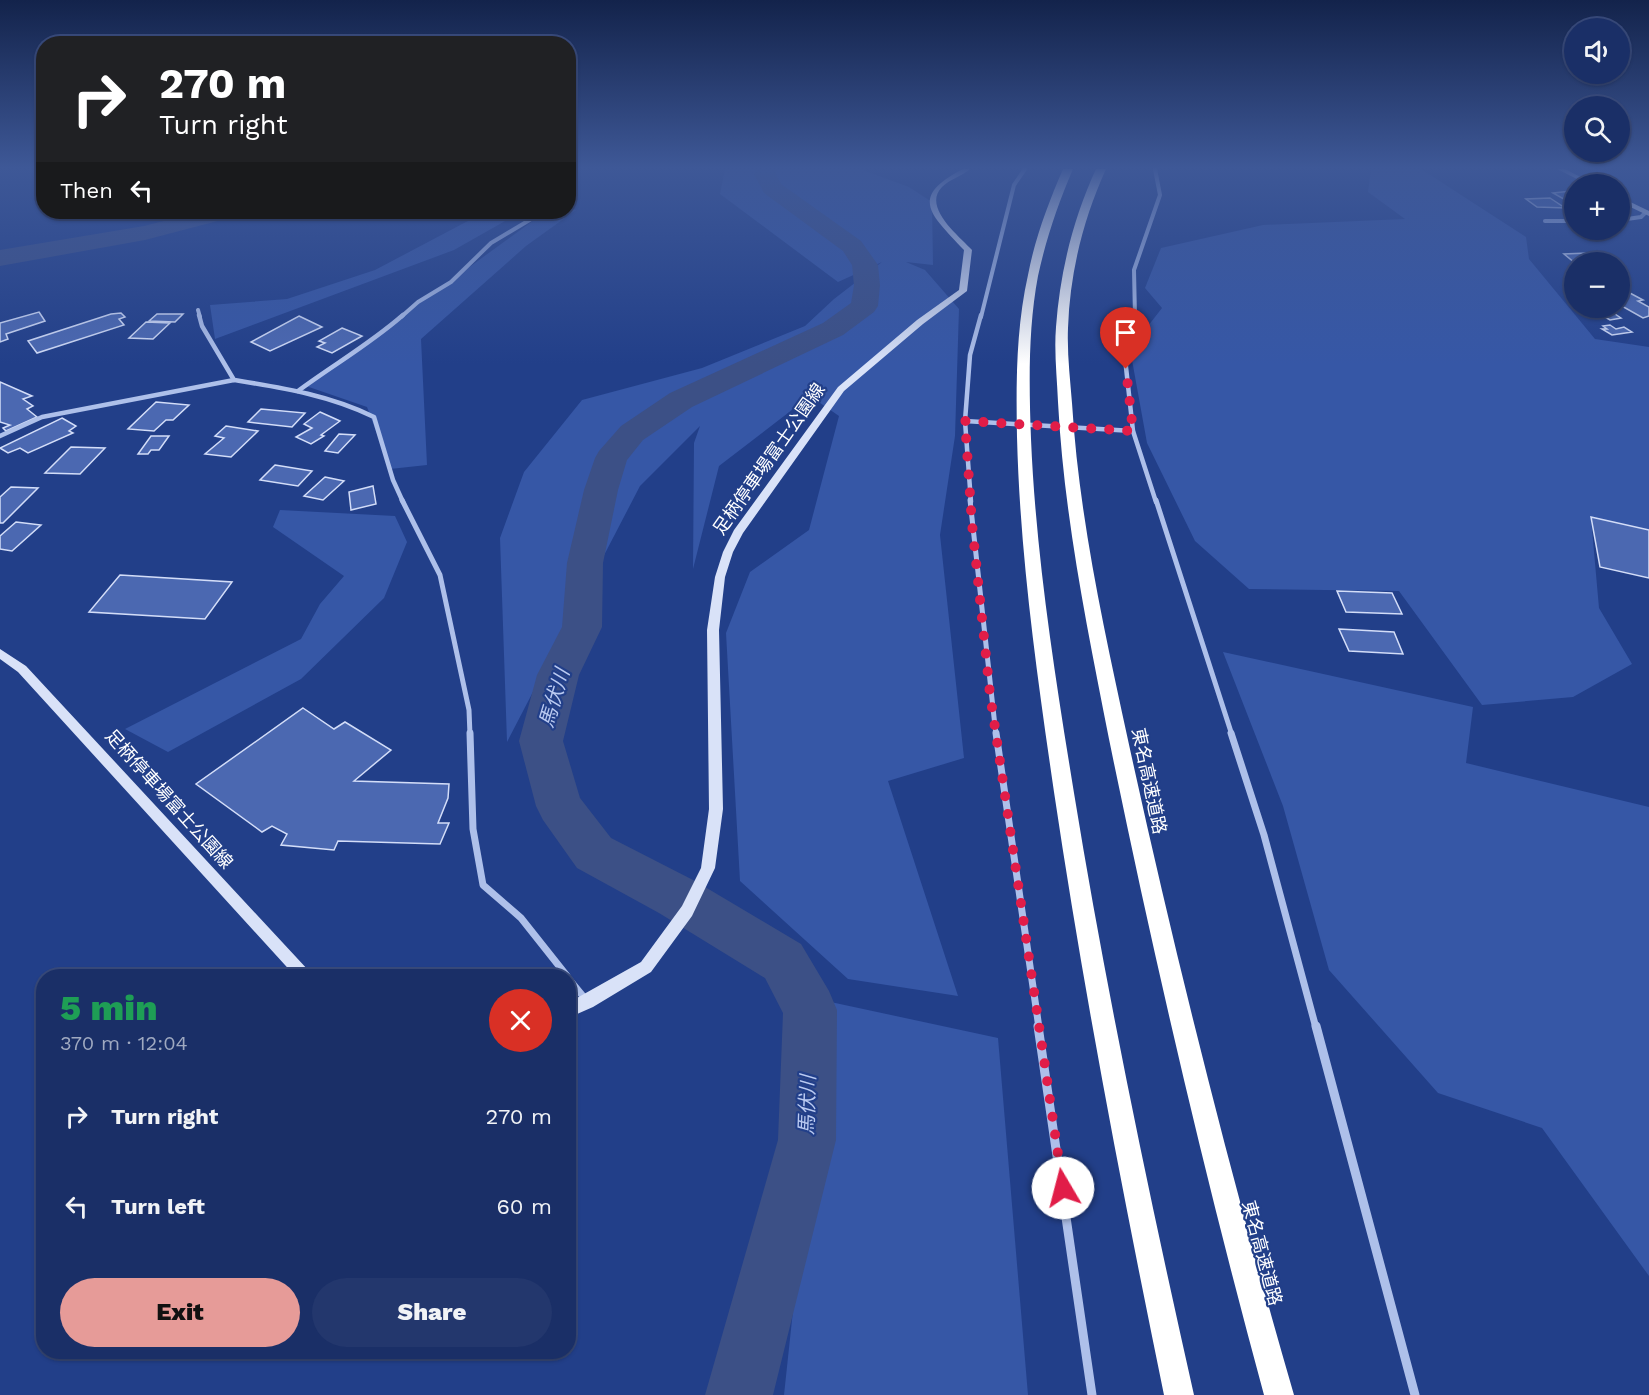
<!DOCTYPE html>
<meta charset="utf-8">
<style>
body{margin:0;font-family:"Work Sans","Noto Sans JP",sans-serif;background:#23376d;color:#f1f3f6;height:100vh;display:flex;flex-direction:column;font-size:22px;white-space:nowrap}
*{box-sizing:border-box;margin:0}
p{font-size:20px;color:#9fa9c0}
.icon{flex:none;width:33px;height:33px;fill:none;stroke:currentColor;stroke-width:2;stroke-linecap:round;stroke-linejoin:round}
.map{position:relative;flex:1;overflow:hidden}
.sheet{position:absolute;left:36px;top:969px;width:540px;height:390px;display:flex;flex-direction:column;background:#1a2f67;border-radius:24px;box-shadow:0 2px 4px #0004,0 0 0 2px #384a7b}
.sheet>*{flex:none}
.top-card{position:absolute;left:36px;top:36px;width:540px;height:183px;border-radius:24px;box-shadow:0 2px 4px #0004,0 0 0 2px #384a7b;background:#202124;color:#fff;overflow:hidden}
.tools{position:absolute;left:1564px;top:18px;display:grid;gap:12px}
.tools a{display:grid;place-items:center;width:66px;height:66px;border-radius:50%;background:#1a2f67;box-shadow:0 2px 4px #0004,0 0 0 2px #384a7b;font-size:30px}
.pin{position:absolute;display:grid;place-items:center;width:51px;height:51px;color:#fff;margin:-62px -26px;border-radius:50% 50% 50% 0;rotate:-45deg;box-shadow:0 0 6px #0007}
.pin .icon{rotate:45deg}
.me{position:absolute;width:66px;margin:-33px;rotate:352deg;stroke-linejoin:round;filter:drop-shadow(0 0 4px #0008)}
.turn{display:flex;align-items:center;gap:21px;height:126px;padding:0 24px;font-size:27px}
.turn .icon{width:78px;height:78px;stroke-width:2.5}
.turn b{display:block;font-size:42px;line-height:51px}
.then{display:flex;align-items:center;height:57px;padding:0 24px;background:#0003;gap:12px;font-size:22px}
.round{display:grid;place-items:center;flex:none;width:63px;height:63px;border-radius:32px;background:#23376d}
.overview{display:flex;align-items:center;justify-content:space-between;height:102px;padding:0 24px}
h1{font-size:36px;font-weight:800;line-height:45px;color:#1e9e55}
.primary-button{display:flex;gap:12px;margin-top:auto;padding:12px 24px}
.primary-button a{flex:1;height:69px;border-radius:36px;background:#e69b98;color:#111;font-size:24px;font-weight:800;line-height:69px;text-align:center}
.primary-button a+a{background:#23376d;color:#f1f3f6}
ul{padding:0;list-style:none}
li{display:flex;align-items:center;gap:18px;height:90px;padding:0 24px}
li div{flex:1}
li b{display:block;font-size:22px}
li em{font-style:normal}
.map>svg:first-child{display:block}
</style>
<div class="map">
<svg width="1649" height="1395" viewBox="0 0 1649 1395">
<rect width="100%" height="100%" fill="#223f89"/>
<!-- green -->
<g fill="#3657a6">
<polygon points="725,169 860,169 909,187 932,202 933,265 906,262 925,270 959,309 955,436 940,535 964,758 888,781 958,996 848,979 740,881 726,633 750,572 809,530 839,416 810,396 719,466 693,569 694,443 700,426 640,486 507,742 500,538 524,472 582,400 702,368 805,326 834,299 882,262 838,282 720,194"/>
<polygon points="1371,169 1421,169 1526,237 1529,259 1595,339 1649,347 1649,535 1591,518 1599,608 1632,664 1573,697 1482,705 1399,591 1249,589 1195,541 1147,443 1130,349 1162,308 1145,288 1161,248 1263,225 1405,219 1368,192"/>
<polygon points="569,208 576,210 526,246 421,339 427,465 390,469 367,407 306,386 545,212 568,212"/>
<polygon points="491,212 512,212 512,217 454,250 215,339 210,305 287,299 375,270 483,213"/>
<polygon points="280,510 395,516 407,542 384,598 301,679 168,752 125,729 301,639 320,604 344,576 273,527"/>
<polygon points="1223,652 1473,707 1466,763 1649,807 1649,1276 1542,1128 1438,1093 1329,970 1283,806"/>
<polygon points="826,1001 998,1038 1028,1395 784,1395"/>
</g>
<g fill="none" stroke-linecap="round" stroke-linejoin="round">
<!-- river -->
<g fill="#3c5086" fill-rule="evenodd">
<polygon points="755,169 777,169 776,174 781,184 861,241 878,265 880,285 878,306 874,312 843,335 692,407 643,440 627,460 618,490 603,563 602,627 579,675 563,741 580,798 611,838 695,881 801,944 829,991 837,1010 836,1140 773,1395 705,1395 778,1140 783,1013 765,978 659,913 577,868 543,820 536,806 519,741 537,675 562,627 567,563 584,490 595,458 599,451 621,426 670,393 823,323 851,303 854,285 852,265 843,251 764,193 754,174"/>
<polygon points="199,212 237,212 233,217 145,240 0,266 0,250 144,226"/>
</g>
</g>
<!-- building -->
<g fill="#4b68b1" stroke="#d3ddf8" stroke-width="1.5">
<polygon points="1571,191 1575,193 1575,201 1569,202 1553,193"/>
<polygon points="1550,198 1565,208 1537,207 1526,199"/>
<polygon points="1588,253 1605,262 1575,263 1564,254"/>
<polygon points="1628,292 1643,300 1638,301 1649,307 1649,316 1643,318 1620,305 1620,293"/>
<polygon points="1589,308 1606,308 1621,318 1610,320"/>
<polygon points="39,312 45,321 6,334 8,339 0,342 0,323"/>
<polygon points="121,313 125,317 119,319 124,325 37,353 28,341 111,314"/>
<polygon points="157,314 183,314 175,322 149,321"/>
<polygon points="299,316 322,327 270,351 251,342"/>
<polygon points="146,322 170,323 153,339 129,338"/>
<polygon points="1610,325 1616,329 1624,327 1632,332 1612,335 1602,329 1607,329 1603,326"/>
<polygon points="342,328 362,336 332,353 317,347 325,343 319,341"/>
<polygon points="0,382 32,396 23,399 33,406 27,409 37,417 6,431 3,428 10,425 0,422"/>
<polygon points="156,402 189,405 173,420 166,420 154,431 128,429"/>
<polygon points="261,409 305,413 292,427 248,422"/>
<polygon points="320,412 340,421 321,435 324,436 311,444 296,437 312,428 304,424"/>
<polygon points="62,418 76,426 69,431 73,433 28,453 20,448 8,453 0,448"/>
<polygon points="226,426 258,431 231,457 205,454 224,438 215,436"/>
<polygon points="339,434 355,435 338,453 325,451"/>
<polygon points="151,436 169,436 159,450 151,450 148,454 138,454"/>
<polygon points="71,447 105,448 80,474 45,473"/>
<polygon points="275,465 312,471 298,486 260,480"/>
<polygon points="325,477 344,481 323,500 304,496"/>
<polygon points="373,486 376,504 351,510 349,492"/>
<polygon points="11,487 38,488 3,523 0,523 0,497"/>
<polygon points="1591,517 1649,530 1649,578 1600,567"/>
<polygon points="16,522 41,525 12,551 0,549 0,536"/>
<polygon points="120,575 232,582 205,619 89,612"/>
<polygon points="1337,591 1392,593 1402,614 1346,612"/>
<polygon points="1339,629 1394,632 1403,654 1349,651"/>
<polygon points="303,708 334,729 345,722 391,750 354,781 449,784 448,798 438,823 449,823 440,844 338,841 334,850 281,845 287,834 272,826 262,832 196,784"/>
</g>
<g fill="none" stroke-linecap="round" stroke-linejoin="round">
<!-- minor-far4 -->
<g stroke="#aec0ea" stroke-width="4">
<polyline points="568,196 574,192"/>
<polyline points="1620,220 1641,217 1646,212"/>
<polyline points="1545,221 1575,221"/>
<polyline points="198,310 200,317"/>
<polyline points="401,317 418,302 451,282 491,243 543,212"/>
<polyline points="981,317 1014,185 1025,169"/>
<polyline points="1135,317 1134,270 1160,195 1155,169"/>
</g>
<!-- minor-far3 -->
<g stroke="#aec0ea" stroke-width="4.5">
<path d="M199 315 202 326 234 380C283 388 329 395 374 417L393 480 403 502"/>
<polyline points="1135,315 1124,349 1133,431 1156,502"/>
<path d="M298 391C333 365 370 344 403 315"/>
<polyline points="965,421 1133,431"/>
<polyline points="0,436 42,417 234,380"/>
<polyline points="971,502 965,421 970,355 981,315"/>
</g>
<!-- minor-far2 -->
<g stroke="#aec0ea" stroke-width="5">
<polyline points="402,500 440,575 469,710 470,735"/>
<polyline points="970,500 996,735"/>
<polyline points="1156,500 1232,735"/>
</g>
<!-- minor-far1 -->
<g stroke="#aec0ea" stroke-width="7">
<polyline points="470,733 473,829 483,885 521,918 567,976"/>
<polyline points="996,733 1039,1028"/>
<polyline points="1231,733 1264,835 1316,1028"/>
<polyline points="568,978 587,1001"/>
</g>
<!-- minor -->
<g stroke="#aec0ea" stroke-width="9">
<polyline points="1038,1026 1092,1395"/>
<polyline points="1316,1026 1415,1395"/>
</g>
<!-- secondary -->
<g fill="#d9e2f8" fill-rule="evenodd">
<path d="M963 169H970C962 176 950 179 942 187 922 207 959 236 972 250L967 291 923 324 844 391 743 533 733 552 725 577 719 630 723 809 715 868 692 916 651 972 593 1007 568 1018V1003L641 962 682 906 701 868 709 809 707 630 715 577 723 552 734 530 838 387 917 320 959 290 964 250C932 215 907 198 963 169Z"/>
<polygon points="1557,169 1565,169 1594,184 1587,184"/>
<polygon points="1620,197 1649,211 1649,216 1620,202"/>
<polygon points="0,649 26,666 309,971 311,976 295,976 18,672 0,659"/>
</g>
<!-- motorway -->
<g fill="#fff" fill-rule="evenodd">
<path d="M1063 169H1073C1058 204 1046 239 1038 276 1028 329 1029 385 1031 439 1036 557 1055 676 1074 793 1107 995 1149 1195 1194 1395H1164C1123 1195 1084 994 1054 792 1037 675 1020 556 1017 437 1016 384 1016 328 1028 275 1035 238 1048 204 1063 169Z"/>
<path d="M1096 169H1106C1083 220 1070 272 1068 328 1067 353 1070 378 1072 403 1079 517 1104 629 1128 740 1176 960 1231 1178 1294 1395H1264C1205 1178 1154 959 1109 739 1087 627 1064 516 1058 402 1057 377 1054 352 1056 327 1060 272 1073 219 1096 169Z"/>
</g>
</g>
<!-- sky -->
<linearGradient id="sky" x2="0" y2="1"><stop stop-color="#13234b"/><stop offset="0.46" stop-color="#3e5897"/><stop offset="1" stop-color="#3e5897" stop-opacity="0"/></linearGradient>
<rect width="1649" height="364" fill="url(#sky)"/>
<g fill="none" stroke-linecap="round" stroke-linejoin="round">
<!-- route -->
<polyline stroke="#e11d48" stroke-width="10" stroke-dasharray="0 18" points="1063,1188 990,694 972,524 965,421 1133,431 1126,369"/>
</g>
<g text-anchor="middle" stroke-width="4.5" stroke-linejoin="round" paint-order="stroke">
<!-- street labels -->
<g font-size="18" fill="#fff" stroke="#223f89">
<text transform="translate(769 459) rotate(-55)" y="6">足柄停車場富士公園線</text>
<text transform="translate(1149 781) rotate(78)" y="6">東名高速道路</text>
<text transform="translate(169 799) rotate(48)" y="6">足柄停車場富士公園線</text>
<text transform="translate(1262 1253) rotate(75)" y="6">東名高速道路</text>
</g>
<!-- water labels -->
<g font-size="20" font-style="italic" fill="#bacaf1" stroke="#223f89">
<text transform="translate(554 698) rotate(-73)" y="7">馬伏川</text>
<text transform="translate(807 1105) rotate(-88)" y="7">馬伏川</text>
</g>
</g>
</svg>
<div class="tools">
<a><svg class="icon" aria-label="sound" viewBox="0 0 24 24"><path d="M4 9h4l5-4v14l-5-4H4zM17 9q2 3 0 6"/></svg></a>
<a><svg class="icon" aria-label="search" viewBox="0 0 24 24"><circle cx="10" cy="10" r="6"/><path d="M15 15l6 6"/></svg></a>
<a>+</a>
<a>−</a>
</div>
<div class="pin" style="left:1126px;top:369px;background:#d93025"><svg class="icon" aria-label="arrive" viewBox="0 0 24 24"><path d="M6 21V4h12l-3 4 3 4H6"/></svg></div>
<svg class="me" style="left:1063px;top:1188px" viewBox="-20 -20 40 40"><circle r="19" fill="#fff"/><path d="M0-13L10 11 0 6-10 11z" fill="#e11d48"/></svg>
<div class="top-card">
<div class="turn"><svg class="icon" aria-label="right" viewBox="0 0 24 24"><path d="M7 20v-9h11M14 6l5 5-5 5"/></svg><div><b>270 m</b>Turn right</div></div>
<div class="then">Then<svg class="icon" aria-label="left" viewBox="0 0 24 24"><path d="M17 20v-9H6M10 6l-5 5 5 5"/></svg></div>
</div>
<section class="sheet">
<div class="overview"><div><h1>5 min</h1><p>370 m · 12:04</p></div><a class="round" style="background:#d93025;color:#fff"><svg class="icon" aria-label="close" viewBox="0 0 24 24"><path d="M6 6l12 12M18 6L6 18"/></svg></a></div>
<ul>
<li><svg class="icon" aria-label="right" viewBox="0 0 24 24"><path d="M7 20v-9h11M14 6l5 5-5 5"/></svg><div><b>Turn right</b></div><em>270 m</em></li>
<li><svg class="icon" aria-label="left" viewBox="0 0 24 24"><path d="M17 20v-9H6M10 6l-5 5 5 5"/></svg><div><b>Turn left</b></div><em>60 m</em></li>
</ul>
<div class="primary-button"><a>Exit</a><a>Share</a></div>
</section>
</div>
